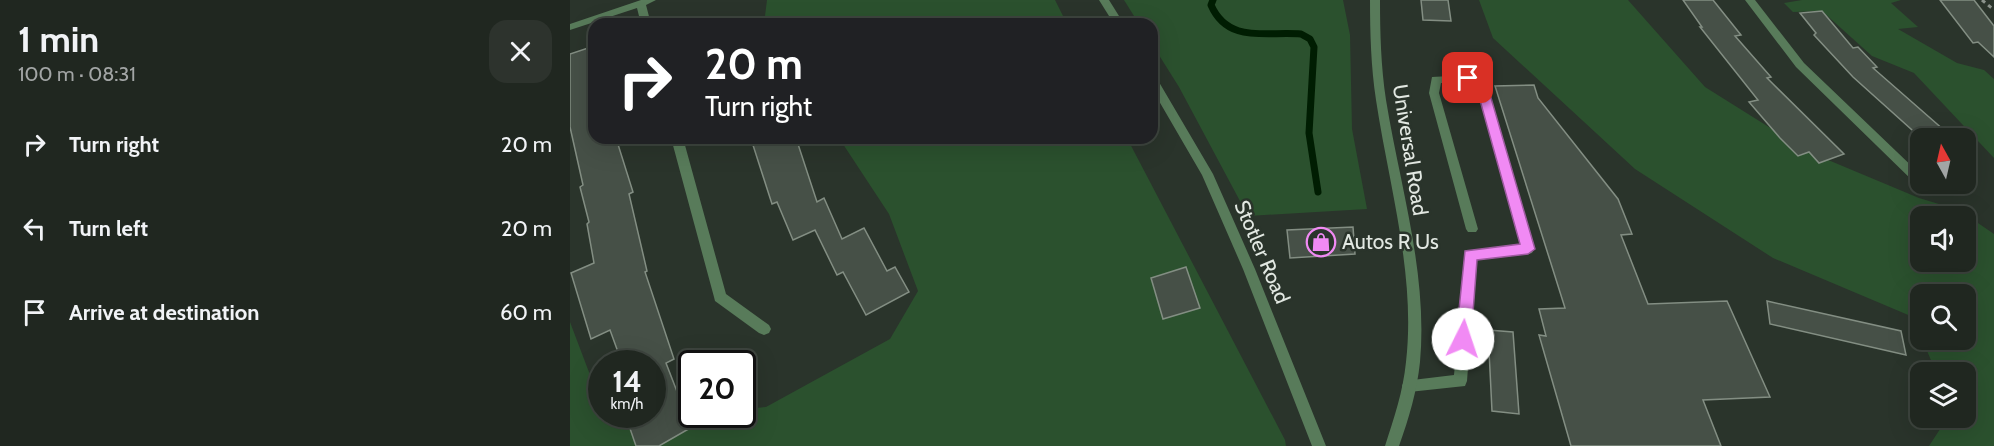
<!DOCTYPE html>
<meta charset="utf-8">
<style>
body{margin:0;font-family:Cabin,sans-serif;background:#2d332d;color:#f1f3f6;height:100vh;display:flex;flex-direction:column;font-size:22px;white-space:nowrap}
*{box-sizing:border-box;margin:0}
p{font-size:20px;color:#a2a5a5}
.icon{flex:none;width:33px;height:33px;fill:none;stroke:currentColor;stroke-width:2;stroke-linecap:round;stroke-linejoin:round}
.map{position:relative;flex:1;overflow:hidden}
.panel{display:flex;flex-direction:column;background:#202720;width:570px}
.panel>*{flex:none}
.hud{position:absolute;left:18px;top:18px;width:570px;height:126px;border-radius:18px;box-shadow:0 6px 24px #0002,0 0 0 2px #3d443e;background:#202124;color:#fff;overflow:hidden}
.needle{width:39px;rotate:352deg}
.controls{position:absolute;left:1340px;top:128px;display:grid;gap:12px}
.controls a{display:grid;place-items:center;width:66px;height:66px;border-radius:12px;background:#202720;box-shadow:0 6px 24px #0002,0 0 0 2px #3d443e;font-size:30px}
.speed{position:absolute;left:18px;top:350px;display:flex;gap:12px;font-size:30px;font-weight:700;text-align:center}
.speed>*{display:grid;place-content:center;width:78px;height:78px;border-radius:50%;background:#202720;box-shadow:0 6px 24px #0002,0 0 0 2px #3d443e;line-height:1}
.speed small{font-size:15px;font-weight:400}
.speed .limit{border:3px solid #111;border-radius:9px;background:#fff;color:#111}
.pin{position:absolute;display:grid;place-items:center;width:51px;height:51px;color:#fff;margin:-26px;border-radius:12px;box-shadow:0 3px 9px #0006}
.me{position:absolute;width:66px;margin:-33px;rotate:4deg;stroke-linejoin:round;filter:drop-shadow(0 0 4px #0008)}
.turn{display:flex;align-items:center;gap:21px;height:126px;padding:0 18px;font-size:27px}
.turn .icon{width:78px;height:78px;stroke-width:2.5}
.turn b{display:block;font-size:42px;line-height:51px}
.round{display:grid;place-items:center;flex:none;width:63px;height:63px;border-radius:18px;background:#2d332d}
.summary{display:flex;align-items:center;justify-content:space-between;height:102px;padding:0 18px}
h1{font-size:36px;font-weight:800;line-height:45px}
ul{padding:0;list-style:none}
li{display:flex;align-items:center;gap:18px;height:84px;padding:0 18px}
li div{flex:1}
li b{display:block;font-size:22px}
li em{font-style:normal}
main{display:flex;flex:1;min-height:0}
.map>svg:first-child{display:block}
</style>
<main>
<section class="panel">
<div class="summary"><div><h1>1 min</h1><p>100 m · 08:31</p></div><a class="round"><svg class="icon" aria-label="close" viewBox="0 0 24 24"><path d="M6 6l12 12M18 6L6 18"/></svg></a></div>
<ul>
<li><svg class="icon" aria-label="right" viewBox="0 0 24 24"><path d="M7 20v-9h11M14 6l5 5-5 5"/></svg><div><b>Turn right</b></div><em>20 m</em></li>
<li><svg class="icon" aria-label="left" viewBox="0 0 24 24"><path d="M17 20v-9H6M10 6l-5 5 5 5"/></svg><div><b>Turn left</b></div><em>20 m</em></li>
<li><svg class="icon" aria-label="arrive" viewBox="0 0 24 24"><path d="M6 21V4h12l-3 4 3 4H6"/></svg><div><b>Arrive at destination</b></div><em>60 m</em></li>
</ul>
</section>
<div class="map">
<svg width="1424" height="446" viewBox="0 0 1424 446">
<rect width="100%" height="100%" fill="#2a342b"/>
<!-- green -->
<g fill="#2b512e" fill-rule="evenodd">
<polygon points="197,0 485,0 497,24 194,24"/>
<polygon points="554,0 773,0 780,35 782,129 797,209 678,216 609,87 582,44 582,24 569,24"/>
<path d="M909 0H1058L1135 87 1239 152 1349 198 1389 210 1424 234V446H1359L1378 417H1395V372H1366L1352 339H1395V294H1350V333L1343 317 1203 258 1065 169 923 38ZM1350 216H1395V261H1350Z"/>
<polygon points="1232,0 1331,0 1321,3 1348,27 1328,29 1387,63 1414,70 1424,79 1424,158 1344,73 1302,56 1252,11 1223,12 1214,3"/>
<polygon points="269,138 557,138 715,440 716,446 0,446 0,322 28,396 31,397 32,414 172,414 173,409 196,407 320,339 348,291 319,214"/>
</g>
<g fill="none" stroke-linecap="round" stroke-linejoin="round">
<!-- stream -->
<path stroke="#001d02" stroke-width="7" d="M643 0 641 5C658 44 696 31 731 34L740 39 744 47 739 133 748 192"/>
</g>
<!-- building -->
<g fill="#465047" stroke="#838e83" stroke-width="1.5">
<polygon points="851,0 878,0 881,21 853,20"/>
<polygon points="1113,0 1143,0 1171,35 1165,36 1201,77 1197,78 1274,154 1249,163 1239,152 1228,156 1210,138 1179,102 1188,100 1130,27 1132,27"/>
<polygon points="1370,0 1404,0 1424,26 1424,57 1408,42 1403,43"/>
<polygon points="1252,11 1283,48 1288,47 1307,67 1303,68 1383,138 1351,138 1283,77 1244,35 1246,33 1230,13"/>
<polygon points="24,46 24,138 46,138 63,192 59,194 77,271 75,272 104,359 96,363 113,407 122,402 122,427 89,446 66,446 55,414 82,414 82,363 52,363 40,330 21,339 1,273 24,263 17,224 19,222 10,187 13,185 0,127 0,54"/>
<polygon points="964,85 968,98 1048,199 1062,234 1051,235 1078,304 1157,301 1200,397 1133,400 1151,446 1001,446 969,335 976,336 969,309 995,308 925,86"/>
<polygon points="193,138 226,138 247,202 254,198 272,239 294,228 317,271 325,267 339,292 296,315 273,272 267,275 245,230 223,240 207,202 202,204 182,142"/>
<polygon points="783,227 785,254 720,258 717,230"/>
<polygon points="616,267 630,308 593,319 581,278"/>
<polygon points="1197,301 1331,331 1336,355 1200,324"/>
<polygon points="918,330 943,332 949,414 922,411"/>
</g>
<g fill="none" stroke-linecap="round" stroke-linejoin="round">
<!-- path -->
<polyline stroke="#8c948d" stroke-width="3" stroke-dasharray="4 4" stroke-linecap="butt" points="1412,0 1424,10"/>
<!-- service -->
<polygon fill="#587b5a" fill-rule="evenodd" points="898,75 918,91 964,249 962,253 958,254 906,260 897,381 895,386 839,392 834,391 832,386 834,381 884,375 896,251 951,245 908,93 896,83 871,83 869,93 908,229 906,232 898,232 896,229 859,93 862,77"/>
<!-- minor -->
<g fill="#587b5a" fill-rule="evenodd">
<polygon points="71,0 86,0 76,5 81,24 71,24 67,8 0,30 0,24"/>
<polygon points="1175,0 1185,0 1234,63 1350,174 1350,183 1354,184 1346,184 1226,67"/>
<polygon points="101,138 113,138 156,294 199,325 201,329 199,333 194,335 189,333 145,301 144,297"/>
</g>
<!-- tertiary -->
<g fill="#587b5a" fill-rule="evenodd">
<polygon points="529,0 539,0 554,24 544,24"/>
<path d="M800 0H810C810 33 811 67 816 100 830 186 858 274 850 362 847 391 839 418 829 446H815C824 418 833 392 836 362 846 275 819 186 806 100 801 67 800 33 800 0Z"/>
<polygon points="582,76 586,77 643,174 685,269 756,446 742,446 673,269 632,175 582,89"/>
</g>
</g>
<!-- route -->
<polygon fill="#f18af4" stroke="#9d5a9f" stroke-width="1.5" points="898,74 919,91 965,249 958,254 907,260 901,339 893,346 886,339 895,251 950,244 908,93 892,78"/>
<!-- icons -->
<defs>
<g id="shop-ring" transform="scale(1.5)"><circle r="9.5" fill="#2a342b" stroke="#f18af4" stroke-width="1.5"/><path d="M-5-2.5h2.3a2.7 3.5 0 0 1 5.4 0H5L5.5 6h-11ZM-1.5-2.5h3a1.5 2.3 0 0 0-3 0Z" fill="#f18af4"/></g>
</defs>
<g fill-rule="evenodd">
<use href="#shop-ring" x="751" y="242"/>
</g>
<g text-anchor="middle" stroke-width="5" stroke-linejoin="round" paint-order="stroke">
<!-- street labels -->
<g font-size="21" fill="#e2e8e2" stroke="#2a342b">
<text transform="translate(840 150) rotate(81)" y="7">Universal Road</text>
<text transform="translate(692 252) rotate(67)" y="7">Stotler Road</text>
</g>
<!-- poi labels -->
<g font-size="21" fill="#e2e8e2" stroke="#2a342b" text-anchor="start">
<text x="772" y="249">Autos R Us</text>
</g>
</g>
</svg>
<div class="controls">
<a><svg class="needle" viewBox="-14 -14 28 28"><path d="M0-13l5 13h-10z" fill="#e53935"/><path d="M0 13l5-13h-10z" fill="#a2a5a5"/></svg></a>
<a><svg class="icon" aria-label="sound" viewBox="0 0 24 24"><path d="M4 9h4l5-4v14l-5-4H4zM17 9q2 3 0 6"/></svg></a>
<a><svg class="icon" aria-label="search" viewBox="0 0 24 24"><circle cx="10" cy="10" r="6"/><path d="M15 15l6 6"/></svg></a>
<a><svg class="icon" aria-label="layers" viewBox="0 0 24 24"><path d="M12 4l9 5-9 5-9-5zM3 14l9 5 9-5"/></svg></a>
</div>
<div class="speed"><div>14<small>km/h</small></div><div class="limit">20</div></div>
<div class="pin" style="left:898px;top:78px;background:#d93025"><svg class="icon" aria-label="arrive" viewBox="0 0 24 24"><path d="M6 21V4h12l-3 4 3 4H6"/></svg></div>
<svg class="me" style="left:893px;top:339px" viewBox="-20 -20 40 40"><circle r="19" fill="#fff"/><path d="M0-13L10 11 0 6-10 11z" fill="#f18af4"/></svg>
<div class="hud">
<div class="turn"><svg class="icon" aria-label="right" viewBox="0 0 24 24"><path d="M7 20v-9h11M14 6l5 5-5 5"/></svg><div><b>20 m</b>Turn right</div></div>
</div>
</div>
</main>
